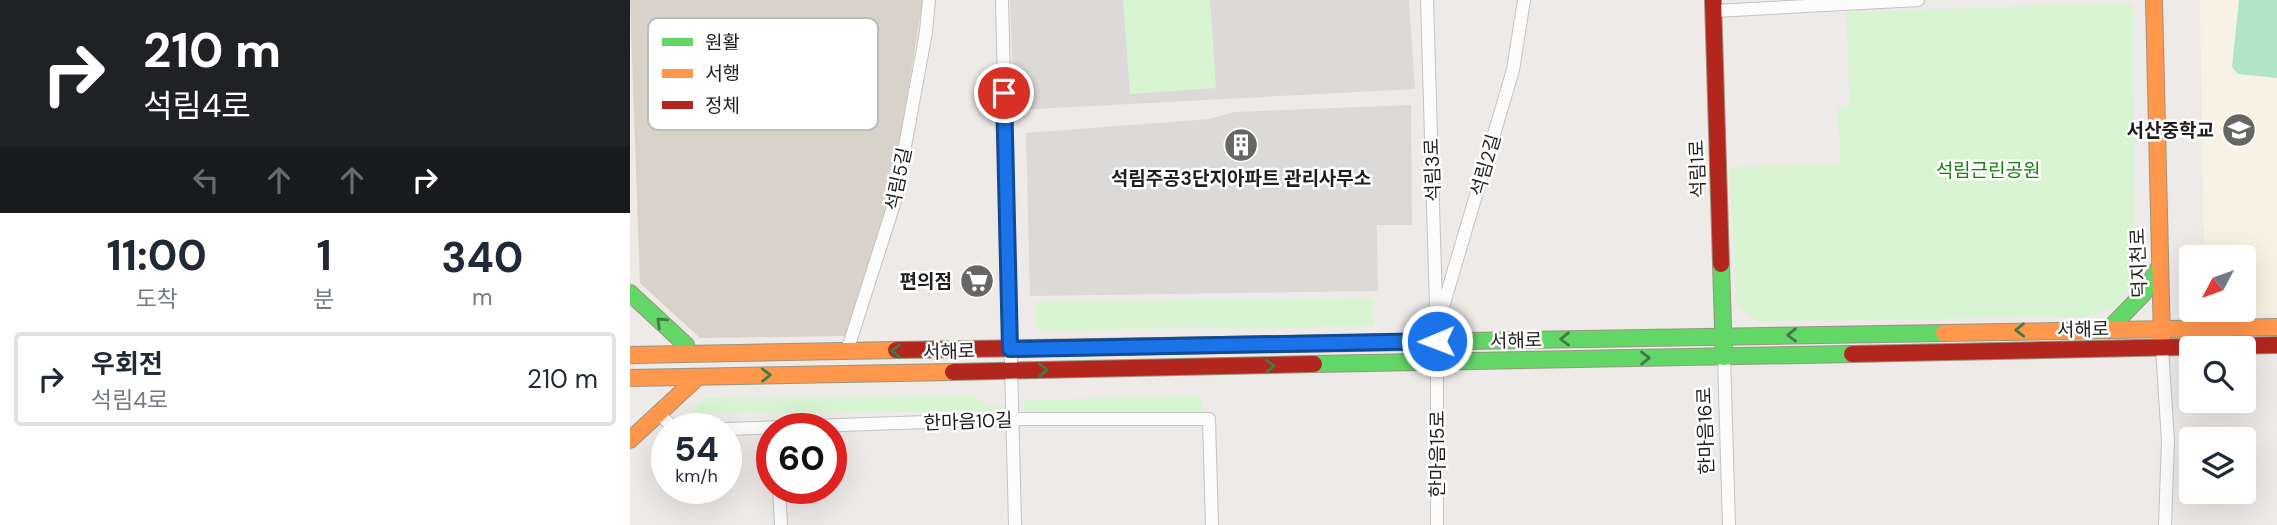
<!DOCTYPE html>
<html lang="ko">
<meta charset="utf-8">
<style>
body{margin:0;font-family:"DM Sans","Noto Sans KR",sans-serif;background:#f6f6f7;color:#1f2937;height:100vh;display:flex;flex-direction:column;font-size:26px;white-space:nowrap}
*{box-sizing:border-box;margin:0}
p{font-size:23px;color:#747a83}
.icon{flex:none;width:38px;height:38px;fill:none;stroke:currentColor;stroke-width:2;stroke-linecap:round;stroke-linejoin:round}
.map{position:relative;flex:1;overflow:hidden}
.sheet{display:flex;flex-direction:column;background:#fff;width:630px}
.sheet>*{flex:none}
.banner{background:#202124;color:#fff;overflow:hidden}
.needle{width:46px;rotate:229deg}
.fabs{position:absolute;left:1549px;top:245px;display:grid;gap:14px}
.fabs a{display:grid;place-items:center;width:77px;height:77px;border-radius:7px;background:#fff;box-shadow:0 7px 28px #0002;font-size:35px}
.speed{position:absolute;left:21px;top:413px;display:flex;gap:14px;font-size:35px;font-weight:700;text-align:center}
.speed>*{display:grid;place-content:center;width:91px;height:91px;border-radius:50%;background:#fff;box-shadow:0 7px 28px #0002;line-height:1}
.speed small{font-size:18px;font-weight:400}
.speed .limit{border:10px solid #d22;background:#fff;color:#111}
.pin{position:absolute;display:grid;place-items:center;width:60px;height:60px;color:#fff;margin:-30px;border:4px solid #fff;border-radius:50%;box-shadow:0 2px 7px #0007}
.me{position:absolute;width:77px;margin:-38px;rotate:269deg;stroke-linejoin:round;filter:drop-shadow(0 0 5px #0008)}
.turn{display:flex;align-items:center;gap:24px;height:147px;padding:0 28px;font-size:32px}
.turn .icon{width:91px;height:91px;stroke-width:2.5}
.turn b{display:block;font-size:49px;line-height:60px}
.lanes{display:flex;align-items:center;height:66px;padding:0 28px;background:#0003;justify-content:center;gap:35px;direction:ltr}
.lanes .off{opacity:.35}
.eta{display:flex;justify-content:space-evenly;align-items:center;height:119px;text-align:center}
.eta b{font-size:42px;font-weight:700;line-height:49px}
ul{padding:0;list-style:none}
li{display:flex;align-items:center;gap:21px;height:94px;margin:0 14px 10px;padding:0 14px;border:4px solid #e0e1e3;border-radius:7px}
li div{flex:1}
li b{display:block;font-size:26px}
li em{font-style:normal}
main{display:flex;flex:1;min-height:0}
.map>svg:first-child{display:block}
</style>
<main>
<section class="sheet">
<div class="banner">
<div class="turn"><svg class="icon" aria-label="right" viewBox="0 0 24 24"><path d="M7 20v-9h11M14 6l5 5-5 5"/></svg><div><b>210 m</b>석림4로</div></div>
<div class="lanes"><svg class="icon off" aria-label="left" viewBox="0 0 24 24"><path d="M17 20v-9H6M10 6l-5 5 5 5"/></svg><svg class="icon off" aria-label="ahead" viewBox="0 0 24 24"><path d="M12 20V5M6 11l6-6 6 6"/></svg><svg class="icon off" aria-label="ahead" viewBox="0 0 24 24"><path d="M12 20V5M6 11l6-6 6 6"/></svg><svg class="icon" aria-label="right" viewBox="0 0 24 24"><path d="M7 20v-9h11M14 6l5 5-5 5"/></svg></div>
</div>
<div class="eta">
<div><b>11:00</b><p>도착</p></div>
<div><b>1</b><p>분</p></div>
<div><b>340</b><p>m</p></div>
</div>
<ul>
<li><svg class="icon" aria-label="right" viewBox="0 0 24 24"><path d="M7 20v-9h11M14 6l5 5-5 5"/></svg><div><b>우회전</b><p>석림4로</p></div><em>210 m</em></li>
</ul>
</section>
<div class="map">
<svg width="1647" height="525" viewBox="0 0 1647 525">
<rect width="100%" height="100%" fill="#edeae8"/>
<!-- residential -->
<g fill="#dcdad9">
<polygon points="380,0 779,0 785,89 384,110"/>
<polygon points="781,105 782,225 747,225 748,291 400,296 396,133 580,119 604,112"/>
</g>
<!-- education -->
<polygon fill="#f7f2e3" points="1570,0 1647,0 1647,314 1575,313 1574,310 1614,310 1614,257 1574,257"/>
<!-- construction -->
<polygon fill="#d7d3c9" points="0,0 293,0 260,200 216,336 70,338 10,283"/>
<!-- park -->
<g fill="#d8f4d2">
<polygon points="493,0 580,0 586,88 500,94"/>
<path d="M1503 3 1505 273C1493 310 1488 308 1451 317L1128 321 1107 306 1099 167 1211 165 1207 107 1220 106 1216 12Z"/>
<polygon points="743,298 744,326 406,330 405,302"/>
<polygon points="345,396 357,406 376,405 374,411 59,414 76,398"/>
<polygon points="572,396 572,412 394,417 394,400"/>
</g>
<!-- pitch -->
<polygon fill="#b0e6c5" points="1609,0 1647,0 1647,78 1608,74 1602,67"/>
<g fill="none" stroke-linecap="round" stroke-linejoin="round">
<!-- street casing -->
<g stroke="#c4c3c2" stroke-width="14">
<g id="street">
<polyline points="372,0 385,525"/>
<polyline points="797,0 807,341 807,525"/>
<polyline points="1084,11 1288,0"/>
<polyline points="810,317 883,70 894,0"/>
<polyline points="1532,348 1538,441 1535,525"/>
<polyline points="215,352 220,342 265,201 296,32 299,0"/>
<polyline points="1094,357 1099,525"/>
<polyline points="28,413 45,429"/>
<polyline points="96,429 383,419 579,419 582,525"/>
<polyline points="149,488 151,525"/>
</g>
</g>
<!-- fast casing -->
<g stroke="#99957e" stroke-width="18">
<g id="fast">
<polyline points="1091,264 1094,357"/>
<polyline points="0,293 56,345 57,354"/>
<polyline points="1479,329 1513,294 1528,269"/>
<polyline points="724,343 1314,333"/>
<polyline points="684,364 1222,354"/>
</g>
</g>
<!-- slow casing -->
<g stroke="#99957e" stroke-width="18">
<g id="slow">
<polyline points="1524,0 1532,341"/>
<polyline points="1314,333 1647,327"/>
<polyline points="0,355 266,350"/>
<polyline points="0,378 323,372"/>
<polyline points="0,440 68,377"/>
</g>
</g>
<!-- jam casing -->
<g stroke="#99957e" stroke-width="18">
<g id="jam">
<polyline points="1083,0 1091,264"/>
<polyline points="266,350 724,343"/>
<polyline points="1222,354 1647,345"/>
<polyline points="323,372 684,364"/>
</g>
</g>
<!-- street -->
<use href="#street" stroke="#fcfcfc" stroke-width="12"/>
<!-- fast -->
<use href="#fast" stroke="#63d668" stroke-width="16"/>
<!-- slow -->
<use href="#slow" stroke="#ff974d" stroke-width="16"/>
<!-- jam -->
<use href="#jam" stroke="#b3261e" stroke-width="16"/>
</g>
<!-- one-way arrows -->
<defs><path id="oneway-chevron" d="M-2-3.5L2.5 0L-2 3.5" fill="none" stroke-width="1.6" stroke-linecap="round" stroke-linejoin="round" transform="scale(1.75)"/></defs>
<g stroke="#417a44">
<use href="#oneway-chevron" transform="translate(31 322) rotate(-137)"/>
<use href="#oneway-chevron" transform="translate(1390 330) rotate(179)"/>
<use href="#oneway-chevron" transform="translate(1162 335) rotate(179)"/>
<use href="#oneway-chevron" transform="translate(935 339) rotate(179)"/>
<use href="#oneway-chevron" transform="translate(266 351) rotate(179)"/>
<use href="#oneway-chevron" transform="translate(1015 358) rotate(-1)"/>
<use href="#oneway-chevron" transform="translate(640 366) rotate(-1)"/>
<use href="#oneway-chevron" transform="translate(413 370) rotate(-1)"/>
<use href="#oneway-chevron" transform="translate(136 375) rotate(-1)"/>
</g>
<g fill="none" stroke-linecap="round" stroke-linejoin="round">
<!-- route casing -->
<g stroke="#114b97" stroke-width="18">
<polyline id="route" points="374,93 380,349 807,341"/>
</g>
<!-- route -->
<use href="#route" stroke="#1a73e8" stroke-width="12"/>
</g>
<!-- icons -->
<defs>
<g id="school-disc" transform="scale(1.75)"><circle r="9.5" fill="#676665" stroke="#fff"/><path d="M0-5L7-2L0 1L-7-2ZM-4 1L0 2.5L4 1V4Q0 6-4 4Z" fill="#fff"/></g>
<g id="building-disc" transform="scale(1.75)"><circle r="9.5" fill="#676665" stroke="#fff"/><path d="M-4-6H4V6H1V3H-1V6H-4ZM-2.5-4.3h1.7v1.8h-1.7ZM.8-4.3h1.7v1.8H.8ZM-2.5-1h1.7V.8h-1.7ZM.8-1h1.7V.8H.8Z" fill="#fff"/></g>
<g id="supermarket-disc" transform="scale(1.75)"><circle r="9.5" fill="#676665" stroke="#fff"/><path d="M-6-5.5h2.5l.6 2H6L4.5 2H-2.5L-4.4-4H-6ZM-1.5 3.2a1.3 1.3 0 1 0 .1 0ZM3 3.2a1.3 1.3 0 1 0 .1 0Z" fill="#fff"/></g>
</defs>
<g fill-rule="evenodd">
<use href="#school-disc" x="1609" y="130"/>
<use href="#building-disc" x="611" y="145"/>
<use href="#supermarket-disc" x="347" y="281"/>
</g>
<g text-anchor="middle" stroke-width="5" stroke-linejoin="round" paint-order="stroke">
<!-- poi labels -->
<g font-size="19" font-weight="bold" fill="#1f1f1f" stroke="#fff" text-anchor="end">
<text x="1584" y="137">서산중학교</text>
<text x="611" y="185" text-anchor="middle">석림주공3단지아파트 관리사무소</text>
<text x="322" y="288">편의점</text>
</g>
<!-- street labels -->
<g font-size="19" fill="#1f1f1f" stroke="#fff">
<text transform="translate(855 165) rotate(-74)" y="7">석림2길</text>
<text transform="translate(1067 169) rotate(-92)" y="7">석림1로</text>
<text transform="translate(802 170) rotate(-92)" y="7">석림3로</text>
<text transform="translate(268 179) rotate(-78)" y="7">석림5길</text>
<text transform="translate(1508 263) rotate(-92)" y="7">덕지천로</text>
<text transform="translate(1453 329) rotate(-1)" y="7">서해로</text>
<text transform="translate(886 340) rotate(-1)" y="7">서해로</text>
<text transform="translate(319 351) rotate(-1)" y="7">서해로</text>
<text transform="translate(338 421) rotate(-2)" y="7">한마음10길</text>
<text transform="translate(1075 431) rotate(-92)" y="7">한마음16로</text>
<text transform="translate(807 454) rotate(-90)" y="7">한마음15로</text>
</g>
<!-- park labels -->
<g font-size="19" fill="#148406" stroke="#fff">
<text x="1358" y="177">석림근린공원</text>
</g>
</g>
<!-- legend -->
<rect x="18" y="18" width="230" height="112" rx="10" fill="#fff" stroke="#bcbcbc" stroke-width="2"/>
<rect x="32" y="38" width="31" height="8" fill="#63d668"/>
<rect x="32" y="69" width="31" height="9" fill="#ff974d"/>
<rect x="32" y="101" width="31" height="8" fill="#b3261e"/>
<g font-size="19" fill="#1f1f1f">
<text x="75" y="49">원활</text>
<text x="75" y="80">서행</text>
<text x="75" y="112">정체</text>
</g>
</svg>
<div class="fabs">
<a><svg class="needle" viewBox="-14 -14 28 28"><path d="M0-13l5 13h-10z" fill="#e53935"/><path d="M0 13l5-13h-10z" fill="#747a83"/></svg></a>
<a><svg class="icon" aria-label="search" viewBox="0 0 24 24"><circle cx="10" cy="10" r="6"/><path d="M15 15l6 6"/></svg></a>
<a><svg class="icon" aria-label="layers" viewBox="0 0 24 24"><path d="M12 4l9 5-9 5-9-5zM3 14l9 5 9-5"/></svg></a>
</div>
<div class="speed"><div>54<small>km/h</small></div><div class="limit">60</div></div>
<div class="pin" style="left:374px;top:93px;background:#d93025"><svg class="icon" aria-label="arrive" viewBox="0 0 24 24"><path d="M6 21V4h12l-3 4 3 4H6"/></svg></div>
<svg class="me" style="left:807px;top:341px" viewBox="-20 -20 40 40"><circle r="17" fill="#1a73e8" stroke="#fff" stroke-width="3"/><path d="M0-11L8 9 0 5-8 9z" fill="#fff"/></svg>
</div>
</main>
